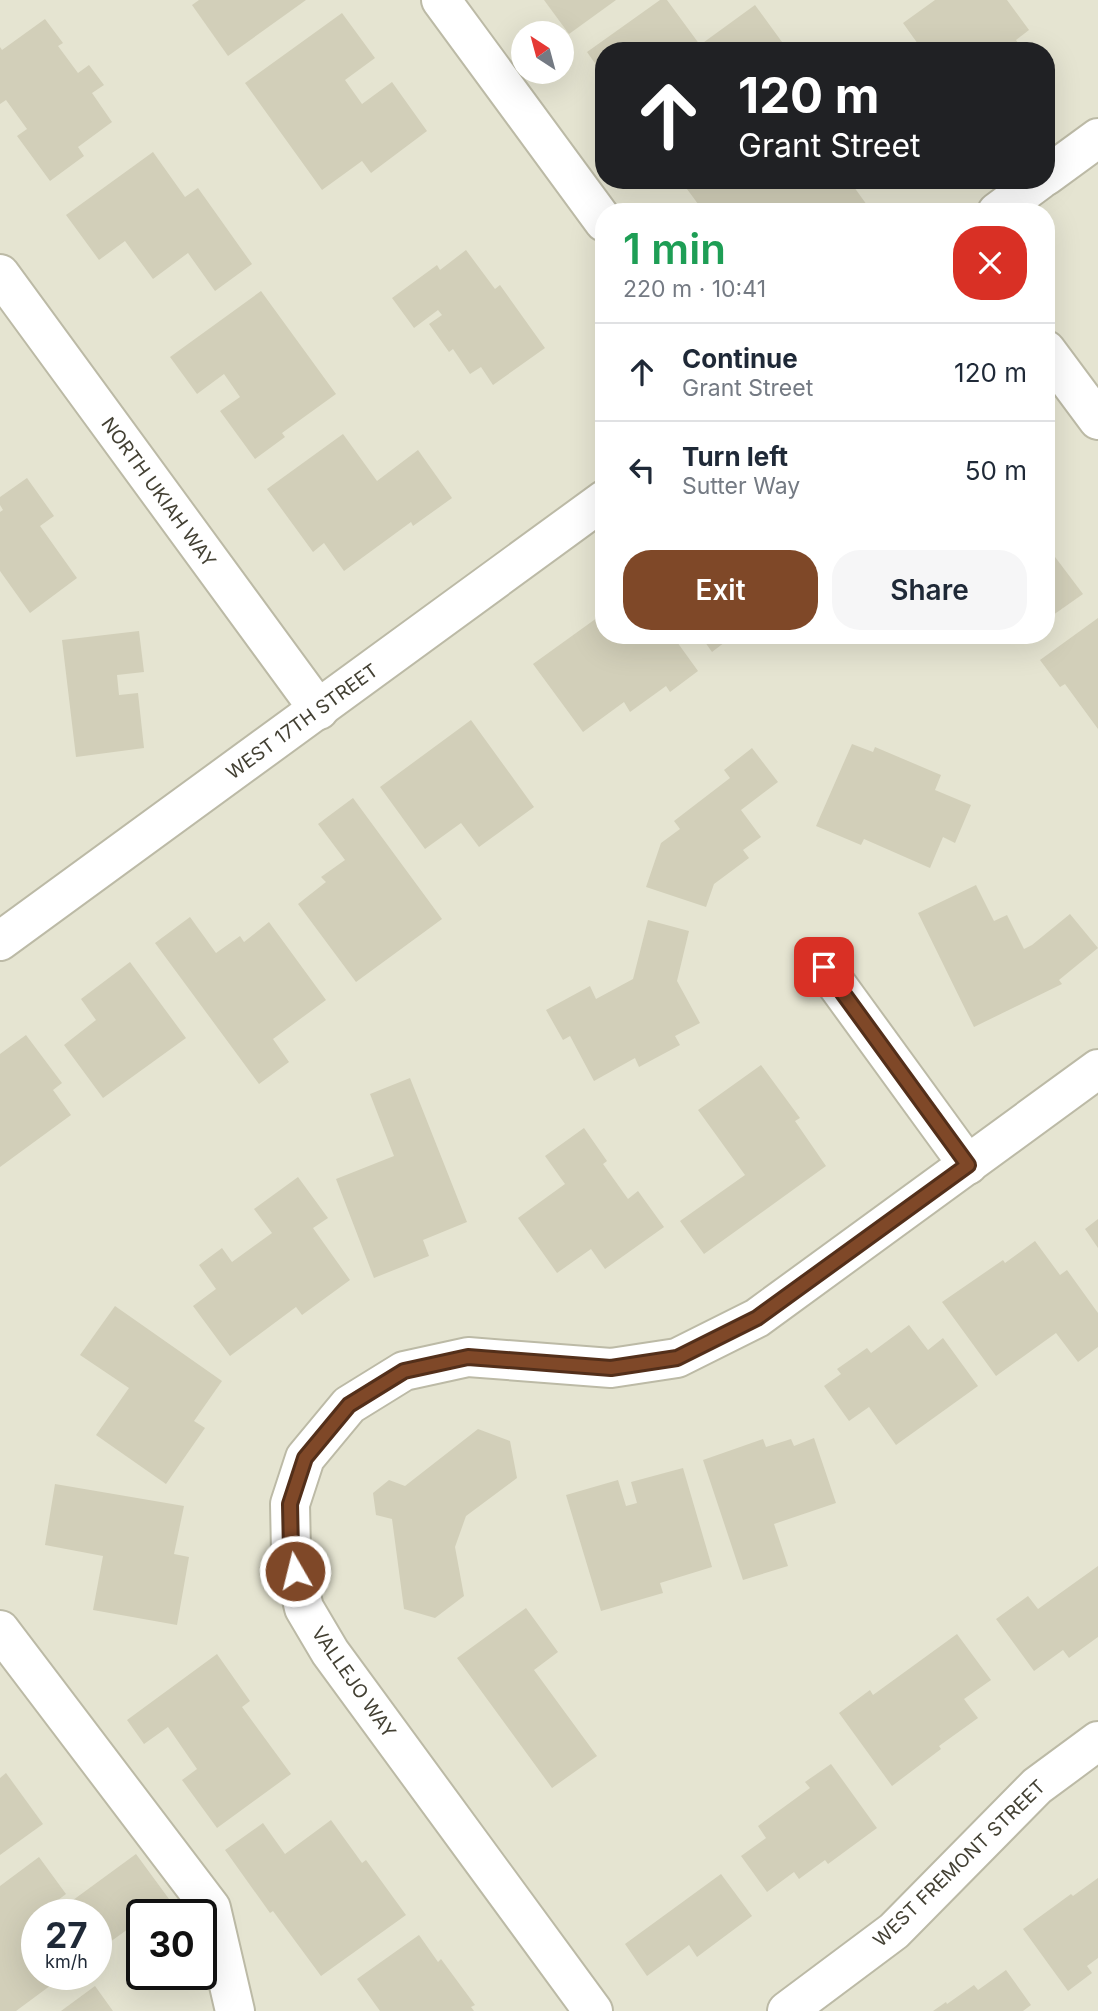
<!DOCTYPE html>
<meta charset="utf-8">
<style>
body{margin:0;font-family:Inter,sans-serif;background:#f6f6f7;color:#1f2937;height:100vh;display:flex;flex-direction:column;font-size:26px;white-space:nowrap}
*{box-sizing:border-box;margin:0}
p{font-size:23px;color:#747a83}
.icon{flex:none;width:38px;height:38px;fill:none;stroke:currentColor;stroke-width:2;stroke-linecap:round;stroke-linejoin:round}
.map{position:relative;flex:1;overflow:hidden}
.details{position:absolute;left:595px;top:203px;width:460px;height:441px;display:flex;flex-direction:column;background:#fff;border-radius:28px;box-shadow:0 7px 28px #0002}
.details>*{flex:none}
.hud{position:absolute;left:595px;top:42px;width:460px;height:147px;border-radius:28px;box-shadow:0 7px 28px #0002;background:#202124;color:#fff;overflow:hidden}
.needle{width:46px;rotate:324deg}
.controls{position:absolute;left:511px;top:21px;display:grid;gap:14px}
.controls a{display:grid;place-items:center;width:63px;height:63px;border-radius:50%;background:#fff;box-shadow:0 7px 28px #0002;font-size:35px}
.speed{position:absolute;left:21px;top:1899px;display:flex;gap:14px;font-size:35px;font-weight:700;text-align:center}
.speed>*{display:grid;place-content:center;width:91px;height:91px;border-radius:50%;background:#fff;box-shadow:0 7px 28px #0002;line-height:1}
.speed small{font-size:18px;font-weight:400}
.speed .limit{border:4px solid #111;border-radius:10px;background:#fff;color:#111}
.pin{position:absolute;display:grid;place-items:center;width:60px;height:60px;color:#fff;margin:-30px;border-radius:14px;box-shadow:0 4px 10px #0006}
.me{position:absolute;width:77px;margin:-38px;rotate:352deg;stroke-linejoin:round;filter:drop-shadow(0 0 5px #0008)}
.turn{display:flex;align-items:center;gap:24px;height:147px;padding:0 28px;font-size:32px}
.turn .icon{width:91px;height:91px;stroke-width:2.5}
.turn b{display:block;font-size:49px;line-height:60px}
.round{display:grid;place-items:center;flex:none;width:74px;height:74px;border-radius:28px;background:#f6f6f7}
.summary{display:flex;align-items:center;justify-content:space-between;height:119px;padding:0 28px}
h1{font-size:42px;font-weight:600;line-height:52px;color:#1e9e55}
.primary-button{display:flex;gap:14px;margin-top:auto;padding:14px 28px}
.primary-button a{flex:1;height:80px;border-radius:28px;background:#7f4828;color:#fff;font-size:28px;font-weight:600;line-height:80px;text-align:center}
.primary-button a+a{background:#f6f6f7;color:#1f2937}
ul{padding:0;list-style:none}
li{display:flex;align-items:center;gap:21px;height:98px;padding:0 28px;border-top:2px solid #e0e1e3}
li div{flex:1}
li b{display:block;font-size:26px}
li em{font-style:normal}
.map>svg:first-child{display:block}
</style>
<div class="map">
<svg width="1098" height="2011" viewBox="0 0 1098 2011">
<rect width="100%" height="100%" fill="#f1f0e3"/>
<!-- residential -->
<path fill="#e5e4d1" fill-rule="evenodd" d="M0 0H1098V2011H0ZM523 33H562V72H523ZM604 51H1046V180H604ZM604 212H1046V635H604ZM37 1914H96V1974H37ZM142 1914H201V1974H142Z"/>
<!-- building -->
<g fill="#d2cfb9">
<polygon points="199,0 306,0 228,56 192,5"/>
<polygon points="544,0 616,0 569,34"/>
<polygon points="660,0 667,0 700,45 755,5 782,42 770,51 604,51 604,76 587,52"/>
<polygon points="935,0 1007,0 1029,30 1016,40 1024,51 923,51 903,23"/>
<polygon points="342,13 375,58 345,80 362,104 392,82 427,131 371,173 362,161 322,190 245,83"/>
<polygon points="45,19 63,43 58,46 78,73 89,65 104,85 92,93 112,122 78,147 84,156 50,181 17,136 27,129 6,100 0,104 0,47 2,50"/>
<polygon points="153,152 185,197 198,188 252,264 215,291 188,253 153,279 125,241 99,260 66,215"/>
<polygon points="690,180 798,180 800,183 804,180 849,180 872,212 704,212 684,185"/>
<polygon points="466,250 495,289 500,285 545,348 493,385 481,367 470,374 453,349 449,352 429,324 442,315 438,310 414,328 392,298 437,265 440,270"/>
<polygon points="261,291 336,394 282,433 285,437 255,459 220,411 240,397 224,374 197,394 170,357"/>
<polygon points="343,434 377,481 418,450 452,498 413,526 411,522 344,571 324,543 313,552 267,489"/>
<polygon points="27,478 54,516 40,526 77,578 30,613 0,571 0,512 3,510 0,505 0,497"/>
<polygon points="1046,545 1083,594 1046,620"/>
<polygon points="601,615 604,618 604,635 672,635 698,671 670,692 666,686 630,712 624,702 583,732 533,664"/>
<polygon points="1098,618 1098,729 1065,684 1060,687 1040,660"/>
<polygon points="139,631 144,672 117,675 119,695 138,693 144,748 76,757 62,640"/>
<polygon points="700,635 734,635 712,652"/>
<polygon points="471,720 534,807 479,847 461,823 425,849 380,787"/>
<polygon points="852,744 873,752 875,747 941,775 935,790 971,805 955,843 943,837 930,868 864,839 861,845 816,826"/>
<polygon points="752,748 778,782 741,810 761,837 743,850 749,858 714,884 706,907 646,887 661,843 680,829 674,821 730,778 724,770"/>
<polygon points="353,798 442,919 356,982 298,904 326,882 321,877 345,860 318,824"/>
<polygon points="976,885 994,921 1007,915 1024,949 1032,945 1070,914 1098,948 1059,980 1062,984 974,1027 918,913"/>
<polygon points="190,917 216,953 240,936 244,942 269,922 326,1000 273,1039 289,1062 259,1084 155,943"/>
<polygon points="648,920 689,931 677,981 700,1023 675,1036 680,1045 639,1067 635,1058 594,1081 570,1036 563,1040 546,1010 590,986 596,999 633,979"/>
<polygon points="130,962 186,1038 103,1098 64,1045 96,1020 81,999"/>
<polygon points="26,1035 62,1083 53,1090 71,1115 0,1167 0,1054"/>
<polygon points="761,1065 800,1118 795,1121 826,1166 704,1254 680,1221 745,1175 698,1110"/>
<polygon points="410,1078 467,1222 423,1240 429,1256 374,1278 336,1179 394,1156 370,1094"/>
<polygon points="584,1128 607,1161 603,1164 628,1199 638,1191 664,1227 605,1269 591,1249 557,1273 518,1218 565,1184 545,1156"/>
<polygon points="298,1177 328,1218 313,1228 350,1280 302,1315 296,1307 230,1356 193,1306 216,1289 199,1265 222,1248 232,1262 272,1233 254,1209"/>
<polygon points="1098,1219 1098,1248 1085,1229"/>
<polygon points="1035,1241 1060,1275 1067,1270 1098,1313 1098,1347 1078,1362 1056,1333 996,1376 942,1302 1003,1260 1005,1263"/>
<polygon points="115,1306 222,1381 194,1421 205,1428 166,1484 96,1435 129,1388 80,1355"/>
<polygon points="909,1325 928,1350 943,1338 978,1386 896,1445 869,1407 849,1421 824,1386 841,1374 837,1369 867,1348 871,1353"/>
<polygon points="478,1429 510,1441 517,1478 466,1516 455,1547 464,1596 435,1618 404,1609 392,1519 376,1515 373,1493 389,1480 405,1486"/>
<polygon points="814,1438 836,1503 774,1524 788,1566 743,1580 703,1460 763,1439 766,1447 791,1439 794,1446"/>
<polygon points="683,1468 712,1567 660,1583 663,1593 601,1611 566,1495 618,1480 626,1506 637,1503 631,1482"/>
<polygon points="55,1484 184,1506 174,1554 189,1557 177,1625 93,1610 103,1556 45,1545"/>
<polygon points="1098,1566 1098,1637 1069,1658 1063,1650 1034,1671 996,1619 1028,1596 1038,1609"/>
<polygon points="526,1608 558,1652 534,1670 597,1756 552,1788 457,1658"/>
<polygon points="957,1634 991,1680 964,1699 978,1718 939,1746 941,1749 892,1786 839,1713 870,1690 873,1695"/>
<polygon points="217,1654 250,1701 242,1707 291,1774 217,1828 182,1780 197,1769 168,1727 144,1744 127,1720"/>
<polygon points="831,1764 877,1828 828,1864 825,1860 799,1879 794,1872 767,1892 741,1856 766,1838 758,1826 810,1788 805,1782"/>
<polygon points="6,1773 43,1824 0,1855 0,1778"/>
<polygon points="331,1820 362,1863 366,1860 406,1915 321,1976 273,1911 270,1913 225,1850 263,1823 285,1854"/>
<polygon points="136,1854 169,1899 147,1914 142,1914 142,1919 96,1952 96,1914 54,1914"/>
<polygon points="39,1857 66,1894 42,1912 44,1914 37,1914 37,1974 66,1974 16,2011 0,2011 0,1886"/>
<polygon points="721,1874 752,1916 697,1957 689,1945 647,1976 625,1944"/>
<polygon points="1098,1878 1098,1958 1087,1966 1092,1973 1068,1991 1023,1929 1071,1894 1073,1896"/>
<polygon points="419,1935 438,1962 441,1959 475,2005 471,2007 474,2011 380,2011 357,1979"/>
<polygon points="1006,1970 1031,2005 1023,2011 933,2011 946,2002 947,2004 974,1985 978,1990"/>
<polygon points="95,1986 113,2011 61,2011"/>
</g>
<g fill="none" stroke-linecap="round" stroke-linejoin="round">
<!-- minor casing -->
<g stroke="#bcbaa6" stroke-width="42">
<g id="minor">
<polyline points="441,0 604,222"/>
<polyline points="1046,176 1098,138"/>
<polyline points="997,212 1040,180"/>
<polyline points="0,274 319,710"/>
<polyline points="1046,350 1098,420"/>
<polyline points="0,941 604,500"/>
<polyline points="824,967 968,1165"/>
<polyline points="0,1630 211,1908 235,2011"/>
<polyline points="593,2011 330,1652 304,1608 291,1552 290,1504 305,1458 349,1405 404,1371 468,1357 611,1368 677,1358 757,1318 1098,1069"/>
<polyline points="787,2011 894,1931 1037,1786 1098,1741"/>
</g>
</g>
<!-- minor -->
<use href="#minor" stroke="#fff" stroke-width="38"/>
</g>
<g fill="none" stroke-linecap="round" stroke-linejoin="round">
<!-- route casing -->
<g stroke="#532f1a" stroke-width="18">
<polyline id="route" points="295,1571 291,1552 290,1504 305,1458 349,1405 404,1371 468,1357 611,1368 677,1358 757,1318 968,1165 824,967"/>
</g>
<!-- route -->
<use href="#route" stroke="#7f4828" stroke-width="12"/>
</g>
<g text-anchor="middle" stroke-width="6" stroke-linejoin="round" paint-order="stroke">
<!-- street labels -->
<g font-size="19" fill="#434033" stroke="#fff">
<text transform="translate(159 492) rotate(54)" y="7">NORTH UKIAH WAY</text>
<text transform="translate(302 721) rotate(-36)" y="7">WEST 17TH STREET</text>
<text transform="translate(354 1682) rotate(55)" y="7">VALLEJO WAY</text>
<text transform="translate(959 1863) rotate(-44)" y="7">WEST FREMONT STREET</text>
</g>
</g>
</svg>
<div class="controls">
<a><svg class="needle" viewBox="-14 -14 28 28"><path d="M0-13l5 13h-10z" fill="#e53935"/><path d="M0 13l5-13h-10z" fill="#747a83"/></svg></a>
</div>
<div class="speed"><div>27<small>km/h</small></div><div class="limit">30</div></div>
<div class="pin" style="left:824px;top:967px;background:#d93025"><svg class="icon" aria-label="arrive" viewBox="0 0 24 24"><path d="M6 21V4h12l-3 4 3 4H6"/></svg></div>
<svg class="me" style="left:295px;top:1571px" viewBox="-20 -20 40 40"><circle r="17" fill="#7f4828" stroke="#fff" stroke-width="3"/><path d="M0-11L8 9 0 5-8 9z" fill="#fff"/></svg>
<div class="hud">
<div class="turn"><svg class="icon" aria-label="ahead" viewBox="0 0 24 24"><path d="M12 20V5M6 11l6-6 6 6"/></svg><div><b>120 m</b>Grant Street</div></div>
</div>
<section class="details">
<div class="summary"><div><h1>1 min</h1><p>220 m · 10:41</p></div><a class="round" style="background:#d93025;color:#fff"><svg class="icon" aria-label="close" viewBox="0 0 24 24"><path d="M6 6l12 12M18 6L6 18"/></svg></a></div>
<ul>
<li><svg class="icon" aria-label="ahead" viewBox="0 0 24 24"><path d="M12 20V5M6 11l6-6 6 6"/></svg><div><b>Continue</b><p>Grant Street</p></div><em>120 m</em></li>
<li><svg class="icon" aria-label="left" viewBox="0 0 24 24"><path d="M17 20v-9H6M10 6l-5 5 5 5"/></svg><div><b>Turn left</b><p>Sutter Way</p></div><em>50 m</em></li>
</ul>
<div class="primary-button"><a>Exit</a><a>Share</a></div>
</section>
</div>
